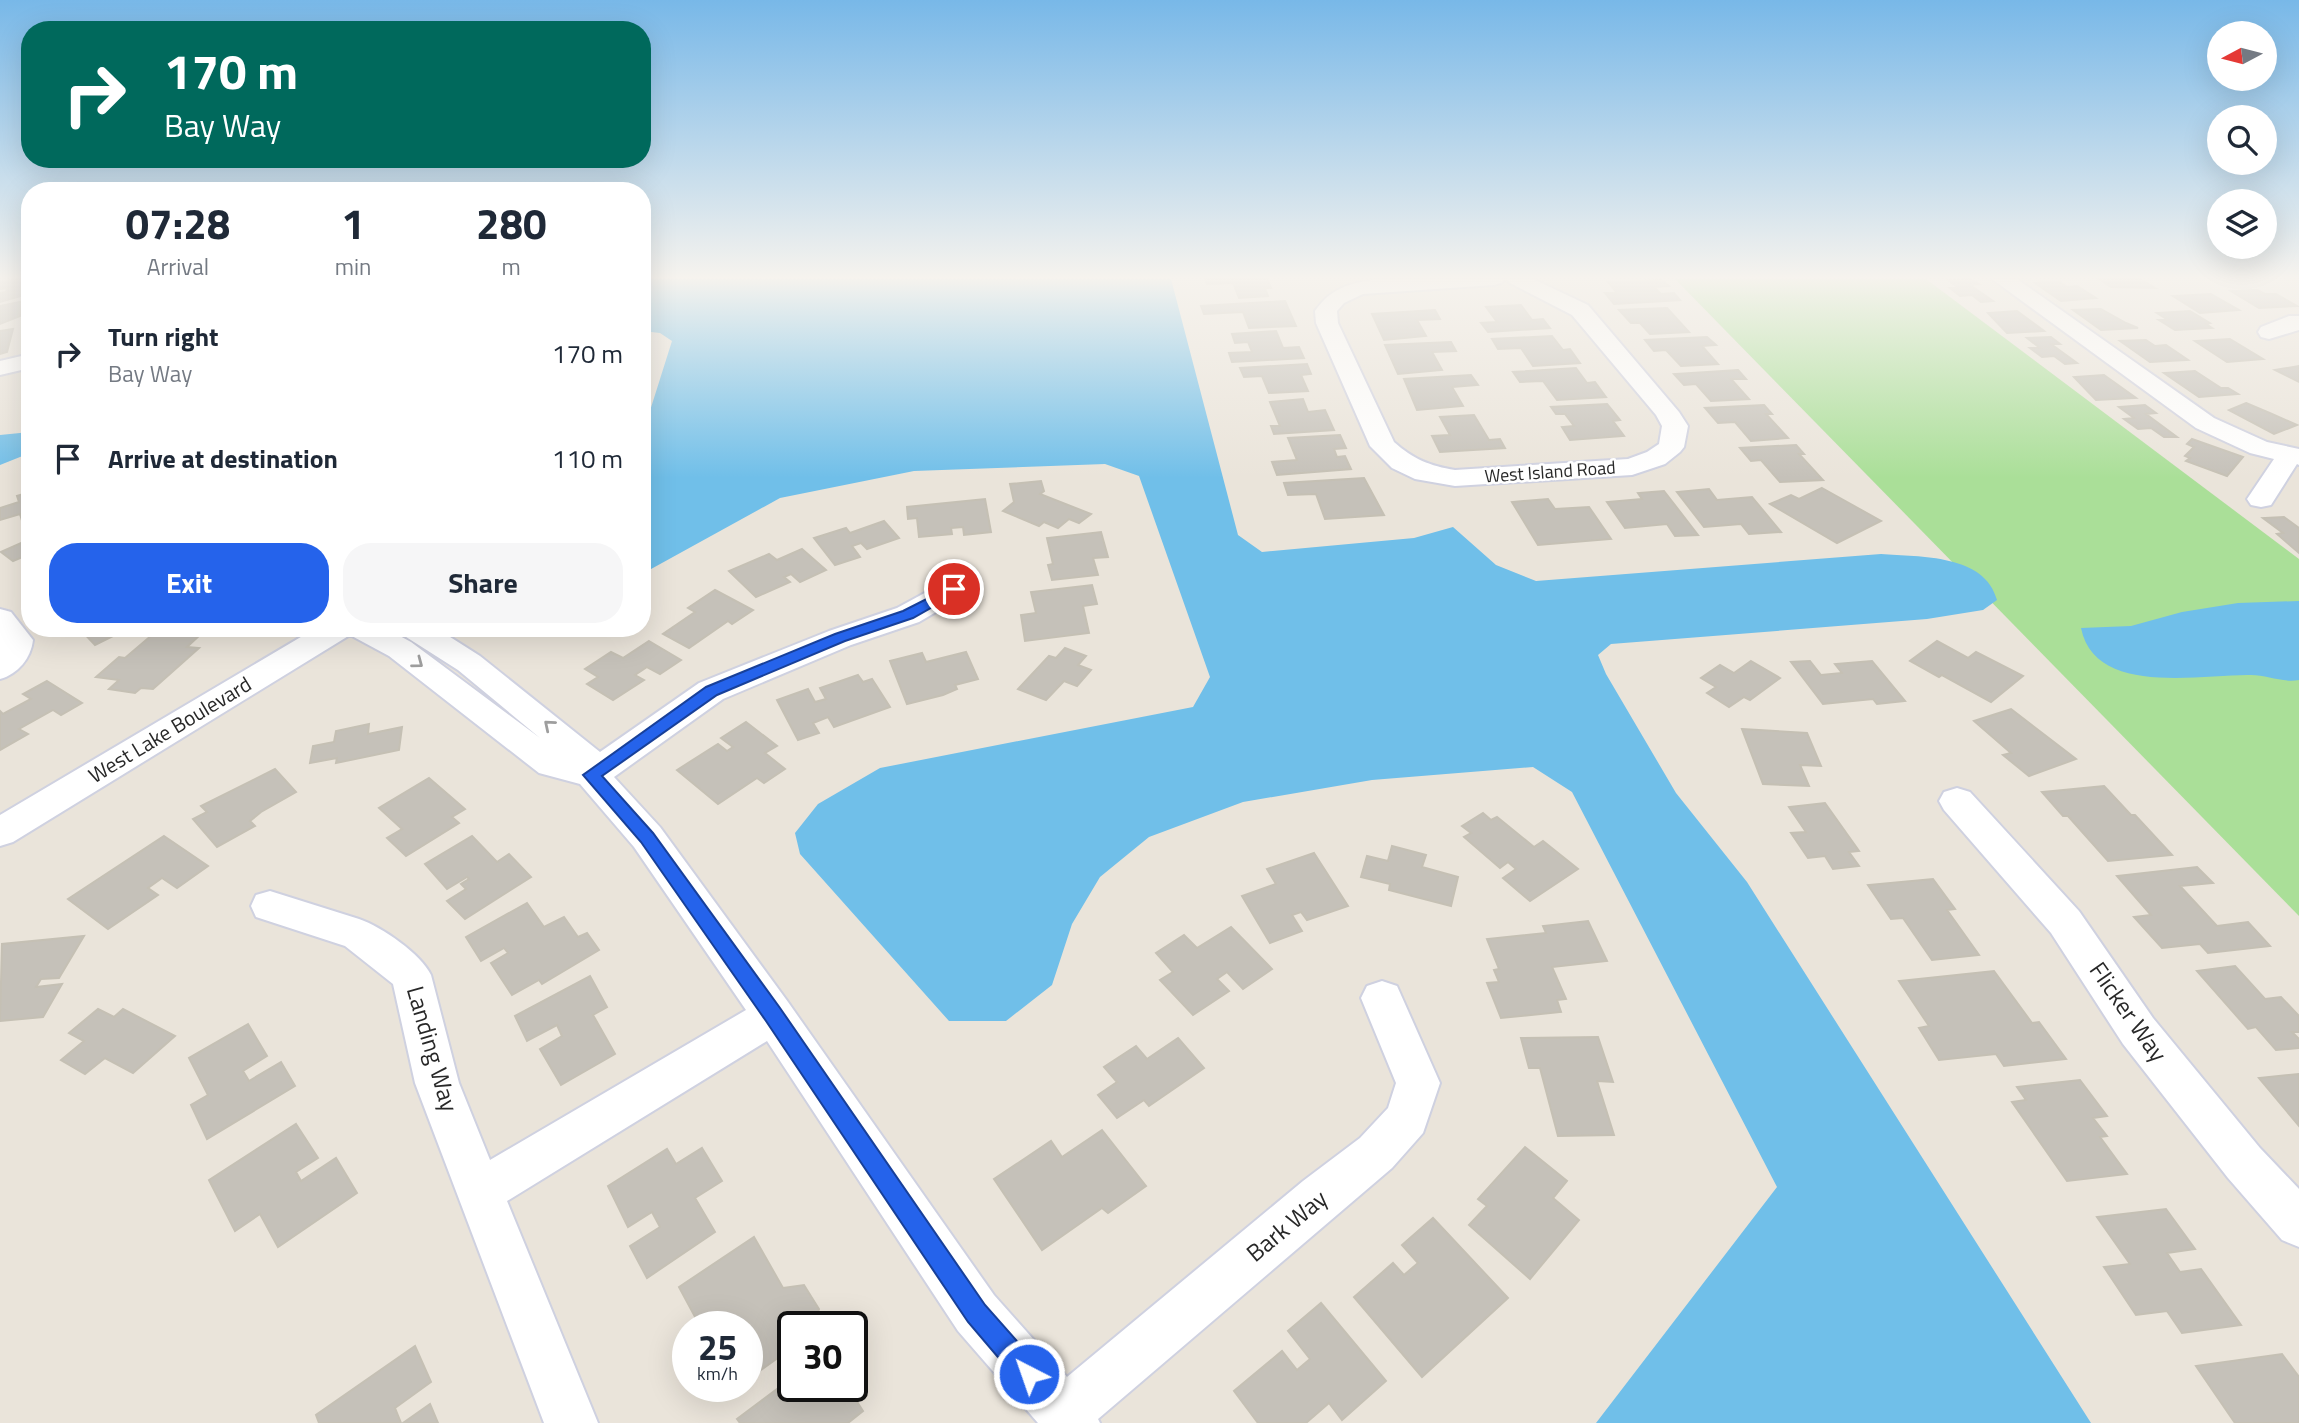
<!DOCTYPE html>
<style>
body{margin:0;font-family:"Titillium Web",sans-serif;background:#f6f6f7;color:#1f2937;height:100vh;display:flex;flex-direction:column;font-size:26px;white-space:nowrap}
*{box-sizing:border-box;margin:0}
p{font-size:23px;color:#747a83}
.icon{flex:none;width:38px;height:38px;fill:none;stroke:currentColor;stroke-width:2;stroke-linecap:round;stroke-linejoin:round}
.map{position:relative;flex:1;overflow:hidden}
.drawer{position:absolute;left:21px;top:182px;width:630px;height:455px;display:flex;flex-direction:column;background:#fff;border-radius:28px;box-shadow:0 7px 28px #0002}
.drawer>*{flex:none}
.guide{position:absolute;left:21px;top:21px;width:630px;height:147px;border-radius:28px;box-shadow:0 7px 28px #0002;background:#00695c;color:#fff;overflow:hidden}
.needle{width:46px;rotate:263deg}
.buttons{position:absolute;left:2207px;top:21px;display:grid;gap:14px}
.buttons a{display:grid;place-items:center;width:70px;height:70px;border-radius:50%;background:#fff;box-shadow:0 7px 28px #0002;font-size:35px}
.speed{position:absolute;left:672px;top:1311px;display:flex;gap:14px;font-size:35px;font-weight:700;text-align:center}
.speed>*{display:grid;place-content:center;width:91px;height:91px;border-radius:50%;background:#fff;box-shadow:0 7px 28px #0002;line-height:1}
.speed small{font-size:18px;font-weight:400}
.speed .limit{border:4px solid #111;border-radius:10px;background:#fff;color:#111}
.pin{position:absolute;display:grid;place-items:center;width:60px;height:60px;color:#fff;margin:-30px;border:4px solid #fff;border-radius:50%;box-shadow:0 2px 7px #0007}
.me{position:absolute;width:77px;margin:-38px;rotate:319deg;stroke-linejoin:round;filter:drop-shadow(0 0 5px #0008)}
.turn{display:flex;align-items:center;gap:24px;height:147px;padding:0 28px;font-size:32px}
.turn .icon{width:91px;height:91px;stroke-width:2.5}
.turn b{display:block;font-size:49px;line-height:60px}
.eta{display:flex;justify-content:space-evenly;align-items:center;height:119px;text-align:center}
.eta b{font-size:42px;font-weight:700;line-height:49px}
.cta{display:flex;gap:14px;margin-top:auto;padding:14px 28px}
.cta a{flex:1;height:80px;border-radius:28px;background:#2563eb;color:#fff;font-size:28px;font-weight:700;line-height:80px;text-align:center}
.cta a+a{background:#f6f6f7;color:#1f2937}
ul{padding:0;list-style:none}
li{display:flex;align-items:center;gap:21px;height:105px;padding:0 28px}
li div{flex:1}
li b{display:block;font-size:26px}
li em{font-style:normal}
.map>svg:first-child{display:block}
</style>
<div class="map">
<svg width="2299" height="1423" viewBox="0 0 2299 1423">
<rect width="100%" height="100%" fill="#eae4da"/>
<!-- green -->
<polygon fill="#aadf98" points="1675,279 1926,279 2299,559 2299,916"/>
<!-- water -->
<g fill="#70bfe9">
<path d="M642 279H1171L1238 535 1262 552 1414 538 1453 527 1496 565 1536 581 1881 554C1920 557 1985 554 1997 600L1983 610 1927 619 1611 644 1598 655 1606 674 1676 793 1747 882 2091 1423H1596L1777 1187 1572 792 1533 767 1372 780 1243 802 1149 837 1100 877 1072 924 1052 985 1006 1021H949L800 854 795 833 818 804 880 768 1193 707 1210 677 1139 476 1105 464 914 471 780 498 642 574V436L672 341 660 333 642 331Z"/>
<polygon points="30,432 30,453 0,465 0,435"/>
<path d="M2299 601V680C2283 683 2267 675 2251 675 2200 674 2095 697 2081 628L2131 626 2182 612 2238 603Z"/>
</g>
<!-- building -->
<g fill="#c5c1b9" stroke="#c5c0b4" stroke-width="2">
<polygon points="17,279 29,279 24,295 0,302 0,293 6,292 8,288 0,289 0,282"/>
<polygon points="1205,279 1267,279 1271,288 1265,288 1268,296 1239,298 1233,283 1207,284"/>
<polygon points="1971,279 1979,284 1970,285 1993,301 1981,302 1972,295 1960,296 1950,288 1959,288 1948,280"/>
<polygon points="2099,279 2140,279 2155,288 2111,287"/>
<polygon points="1662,280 1669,286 1654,287 1661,294 1674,293 1680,300 1614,304 1605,293 1617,293 1608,282"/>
<polygon points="2059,281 2067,287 2077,286 2096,298 2061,301 2035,283"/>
<polygon points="2257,290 2265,294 2276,294 2297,306 2259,308 2231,291"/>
<polygon points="2211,294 2239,310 2200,313 2173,296"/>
<polygon points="24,301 20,316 0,324 0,306"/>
<polygon points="1285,301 1296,326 1249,328 1243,312 1204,314 1201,306"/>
<polygon points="1521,305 1532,320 1543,319 1550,328 1488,332 1481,323 1497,322 1486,307"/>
<polygon points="1667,308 1689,332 1650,334 1640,323 1631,323 1619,310"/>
<polygon points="2101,309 2126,323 2138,328 2101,330 2073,310"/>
<polygon points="1435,310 1440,319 1417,320 1426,336 1384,340 1372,314"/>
<polygon points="2017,311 2044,331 2007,333 1988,313"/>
<polygon points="2190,311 2210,323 2206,324 2212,328 2175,330 2159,320 2168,320 2157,313"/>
<polygon points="13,329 7,352 0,354 0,331"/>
<polygon points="1276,331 1283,348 1299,347 1304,358 1232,362 1229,353 1252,352 1248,342 1235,343 1232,334"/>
<polygon points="1552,336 1563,350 1570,349 1580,363 1533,366 1521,348 1498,349 1492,339"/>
<polygon points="1707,337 1716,345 1702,346 1718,364 1681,366 1666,350 1654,351 1645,340"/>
<polygon points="2051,337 2060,344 2051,344 2077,363 2065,364 2054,356 2042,357 2030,348 2040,348 2027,338"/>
<polygon points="2230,339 2263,359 2227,362 2195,341"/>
<polygon points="2146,340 2155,346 2166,345 2188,360 2150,362 2120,341"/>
<polygon points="1451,342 1456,351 1432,352 1442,370 1398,374 1385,345"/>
<polygon points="1307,364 1311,374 1301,375 1308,391 1269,393 1262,376 1244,377 1240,368"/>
<polygon points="2299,366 2299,382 2275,370"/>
<polygon points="1576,368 1587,383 1595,382 1606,397 1557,400 1543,381 1520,382 1513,372"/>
<polygon points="1738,370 1746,379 1731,379 1749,399 1711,401 1696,384 1684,385 1674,374"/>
<polygon points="2195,371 2221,388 2228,388 2238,394 2199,397 2164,373"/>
<polygon points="1471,375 1478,385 1452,387 1463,406 1417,410 1404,379"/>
<polygon points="2104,375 2136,398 2096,400 2074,377"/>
<polygon points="1303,399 1308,412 1325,410 1334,430 1274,434 1271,426 1280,426 1270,402"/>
<polygon points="2246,403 2272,414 2297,425 2274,434 2229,410"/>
<polygon points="1607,404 1620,420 1613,421 1624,436 1570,440 1562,427 1574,426 1565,414 1556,414 1551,407"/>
<polygon points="1764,405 1772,414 1766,414 1788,438 1751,441 1735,422 1718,423 1705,408"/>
<polygon points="2145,405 2156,413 2146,414 2177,437 2164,437 2151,428 2138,429 2124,419 2134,418 2119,407"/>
<polygon points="1474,415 1489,440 1500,439 1505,448 1440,452 1432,436 1450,435 1440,417"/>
<polygon points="1340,435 1346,448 1334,449 1337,457 1345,456 1351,469 1277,475 1272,462 1297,460 1288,438"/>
<polygon points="2192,439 2243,457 2227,476 2186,461 2190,458 2185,456 2194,447 2187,444"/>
<polygon points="1796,445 1804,454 1799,454 1823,480 1780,482 1761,460 1751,461 1740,448"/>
<polygon points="1364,478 1384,515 1325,519 1316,494 1288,495 1284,483"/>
<polygon points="1041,481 1044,491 1040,494 1091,514 1079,523 1069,519 1058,528 1044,522 1039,526 1003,511 1014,502 1010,484"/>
<polygon points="1822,488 1881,521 1837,543 1770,504 1791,495 1799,499"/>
<polygon points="1709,489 1717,500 1752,497 1781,532 1749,534 1741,524 1704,527 1677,492"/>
<polygon points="1664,491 1698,535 1675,536 1667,524 1625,528 1607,502 1642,499 1638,493"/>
<polygon points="30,492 30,522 23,524 20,514 0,520 0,508 19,502 17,496"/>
<polygon points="985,499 991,532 964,535 963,527 951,528 952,534 919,537 917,518 908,519 907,507"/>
<polygon points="1548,499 1555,509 1589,507 1611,539 1538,545 1512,502"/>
<polygon points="2284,517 2299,528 2299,553 2277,534 2283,533 2263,518"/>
<polygon points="884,521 899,538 867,549 861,543 852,546 860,557 835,565 814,538 846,528 850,533"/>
<polygon points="1101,532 1108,557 1093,558 1098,575 1052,580 1048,565 1053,564 1047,538"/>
<polygon points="30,539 30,557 27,555 13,561 1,552"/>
<polygon points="802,549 826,570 800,582 791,574 784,577 790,582 756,597 729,571 769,554 777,560"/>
<polygon points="1092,585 1097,604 1083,606 1089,633 1025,641 1021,615 1036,613 1031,592"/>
<polygon points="715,590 753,610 732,624 728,621 689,648 663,634 695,612 688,608"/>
<polygon points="79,628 129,628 95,645"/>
<polygon points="159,629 201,634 187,647 199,648 153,689 141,688 135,693 109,689 119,680 96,677 119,657 125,658"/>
<polygon points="649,641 681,660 660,674 647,667 635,675 644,680 613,700 587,684 598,677 585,669 611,652 623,658"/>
<polygon points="1937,641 1968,658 1976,652 2023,676 1991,702 1942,675 1939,677 1910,661"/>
<polygon points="1065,648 1086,656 1078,665 1091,670 1077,686 1064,681 1046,700 1018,689 1049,656 1056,658"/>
<polygon points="966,652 978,679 955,685 957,689 943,695 907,704 890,661 922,653 926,662"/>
<polygon points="1751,661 1780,678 1750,700 1744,697 1729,707 1707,693 1716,687 1701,678 1720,665 1734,673"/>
<polygon points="1810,661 1821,675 1842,673 1835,664 1872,661 1905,701 1877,704 1873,699 1823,704 1791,662"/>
<polygon points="858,675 863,682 872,679 890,707 834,727 828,717 813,723 819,733 798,740 777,700 808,689 815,702 826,699 820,688"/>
<polygon points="47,681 82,703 61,715 53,710 19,729 28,734 0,750 0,711 3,714 31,699 23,694"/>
<polygon points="2011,709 2076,759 2029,776 2003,755 2011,753 1974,721"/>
<polygon points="746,722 777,746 765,753 785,769 764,783 757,778 718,804 677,770 718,744 727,751 733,747 721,738"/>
<polygon points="369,724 368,734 402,727 399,750 336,763 337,758 310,763 313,746 334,742 336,731"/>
<polygon points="1742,729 1807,733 1821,766 1800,765 1809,786 1763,784"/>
<polygon points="275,769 296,792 261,812 250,821 255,826 217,847 193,819 207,812 201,806"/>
<polygon points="429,778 465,809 452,817 459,823 406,856 387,838 402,829 379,808"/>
<polygon points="2104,786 2131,815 2135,815 2172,855 2108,861 2068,816 2063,816 2042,792"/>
<polygon points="1825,803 1859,851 1849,852 1859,866 1833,869 1825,856 1808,858 1791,833 1806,832 1789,807"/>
<polygon points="1483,813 1491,820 1497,817 1534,847 1543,841 1578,869 1530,901 1503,878 1516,869 1508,862 1500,868 1464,837 1471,833 1462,826"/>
<polygon points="164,836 208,866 177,888 162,878 148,888 158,895 108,929 68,899"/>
<polygon points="472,836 497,862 509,854 531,877 465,919 447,901 466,889 461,884 469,879 467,877 447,889 425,864"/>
<polygon points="1392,846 1426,855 1422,867 1458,877 1451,906 1389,890 1390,884 1361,877 1367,856 1388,861"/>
<polygon points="1314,853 1348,906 1307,920 1301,912 1292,915 1302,931 1270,943 1242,896 1276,884 1267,869"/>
<polygon points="2197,867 2213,883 2180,886 2217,926 2248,922 2270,946 2208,953 2200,944 2162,948 2134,917 2151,915 2117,876"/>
<polygon points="1933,879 1955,909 1947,910 1979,955 1932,960 1903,918 1891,919 1868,885"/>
<polygon points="527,903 544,927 564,917 578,937 587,933 599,950 542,984 539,980 512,995 491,963 508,953 504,948 481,961 466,937"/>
<polygon points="1588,921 1607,961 1552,967 1566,999 1557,1000 1561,1012 1501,1018 1487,983 1499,982 1494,970 1499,969 1487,939 1546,933 1543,926"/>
<polygon points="1231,927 1272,969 1243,989 1227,972 1217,979 1229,991 1193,1015 1160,980 1173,972 1156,953 1184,935 1197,948"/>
<polygon points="84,936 59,978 41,979 36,987 62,984 43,1017 0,1021 2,944"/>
<polygon points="2235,966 2265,999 2281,997 2299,1016 2299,1032 2292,1032 2299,1039 2299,1048 2276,1050 2256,1027 2248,1029 2197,971"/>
<polygon points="1994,971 2032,1023 2039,1022 2066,1059 2004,1066 1996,1054 1939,1060 1919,1028 1929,1026 1899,981"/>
<polygon points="590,976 607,1007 593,1015 615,1054 561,1085 540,1049 562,1036 557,1025 527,1041 515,1016"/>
<polygon points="98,1009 114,1017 123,1009 175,1036 133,1073 105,1058 85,1074 61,1060 84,1041 69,1033"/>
<polygon points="248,1024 267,1056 243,1071 249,1081 281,1062 295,1086 207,1139 191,1105 208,1095 189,1058"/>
<polygon points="1598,1037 1613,1082 1597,1081 1614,1135 1558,1136 1540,1068 1529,1068 1521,1038"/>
<polygon points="1178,1038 1204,1068 1149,1106 1144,1100 1117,1118 1098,1095 1117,1082 1104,1067 1136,1046 1147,1059"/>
<polygon points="2299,1074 2299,1126 2259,1078"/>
<polygon points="2080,1080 2107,1116 2093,1118 2107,1136 2100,1137 2127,1174 2067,1181 2012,1102 2026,1100 2017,1087"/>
<polygon points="296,1124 318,1158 296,1172 301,1181 336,1158 357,1193 278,1247 260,1214 235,1231 209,1180"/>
<polygon points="1102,1130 1146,1186 1108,1213 1102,1208 1042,1250 994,1179 1051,1141 1062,1157"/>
<polygon points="1525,1147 1567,1181 1553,1198 1579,1220 1530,1279 1469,1225 1487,1206 1478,1199"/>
<polygon points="702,1148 722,1181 695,1198 715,1232 647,1278 630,1246 660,1227 652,1212 628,1227 608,1186 667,1149 676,1164"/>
<polygon points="2166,1209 2195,1249 2167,1253 2180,1272 2201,1269 2241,1325 2182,1333 2167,1311 2136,1315 2104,1267 2130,1264 2097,1217"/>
<polygon points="1433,1218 1508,1298 1422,1377 1354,1297 1393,1263 1404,1275 1418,1263 1402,1245"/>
<polygon points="754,1237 783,1288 804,1285 819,1309 813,1326 793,1326 793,1347 747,1380 747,1326 729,1326 729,1322 722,1326 700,1326 679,1287"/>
<polygon points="1321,1303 1386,1381 1342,1420 1329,1403 1306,1423 1258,1423 1234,1391 1282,1351 1297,1370 1310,1359 1288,1331"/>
<polygon points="415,1346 431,1382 395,1408 401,1423 319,1423 316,1415"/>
<polygon points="2282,1354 2299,1377 2299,1423 2235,1423 2196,1366"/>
<polygon points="793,1377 793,1386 847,1386 863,1411 848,1423 740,1423 737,1419"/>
<polygon points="430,1404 438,1423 403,1423"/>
</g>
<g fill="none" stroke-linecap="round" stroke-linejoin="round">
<!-- street casing -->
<g stroke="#cfd1e0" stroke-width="4">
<g id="street">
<path d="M1376 279H1505L1501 283 1494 285 1363 294 1344 303 1337 311 1338 323 1394 442C1413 459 1430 466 1455 470L1628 459 1647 452 1659 444 1662 426 1656 415 1572 315 1510 283 1507 279H1533L1588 305 1679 412 1688 426 1684 447 1680 452 1665 464 1632 475 1455 486 1415 479 1392 468 1370 446 1316 323 1315 311C1332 287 1349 284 1376 279Z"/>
<polygon points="1992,279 2017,279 2214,418 2267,442 2299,449 2299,465 2297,464 2271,505 2261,507 2251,505 2247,499 2274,459 2250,453 2196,428"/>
<polygon points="2289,316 2299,316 2299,330 2269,339 2261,337 2258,332 2261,327"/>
<polygon points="30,354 30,368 0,375 0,361"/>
<path d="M954 580 965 583 969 589 965 595 919 622 851 645 723 699 614 777 660 827 788 1002 994 1295 1067 1377 1303 1181 1360 1138 1388 1108 1396 1083 1361 998 1367 986 1382 981 1397 986 1440 1083 1423 1133 1392 1168 1098 1419 1100 1423H1038L958 1331 767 1041 507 1201 598 1423H544L415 1083 393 984 345 946 256 917 251 906 256 895 270 891 359 919C382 927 421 954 431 975L459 1083 490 1160 746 1010 634 847 580 784 539 773 389 656 350 635 13 842 0 846V815L316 628H385L411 642 540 738 458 670 403 635 399 628H436L480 656 600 752 699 683 829 631 897 608 943 583Z"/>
<path d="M0 609 11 612 33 640C31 658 18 674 0 679Z"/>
<polygon points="1957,788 1970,792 2079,911 2153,1018 2260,1148 2299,1189 2299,1247 2282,1240 2228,1178 2123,1044 2051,933 1944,810 1939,801 1944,792"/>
</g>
</g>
<!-- street -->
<use href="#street" fill="#fff" fill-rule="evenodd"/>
</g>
<!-- one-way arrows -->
<defs><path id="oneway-chevron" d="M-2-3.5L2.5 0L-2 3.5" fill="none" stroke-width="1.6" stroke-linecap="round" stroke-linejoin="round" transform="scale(1.75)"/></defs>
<g stroke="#9e9e9e">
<use href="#oneway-chevron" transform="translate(418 663) rotate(37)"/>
<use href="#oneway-chevron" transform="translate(549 725) rotate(-140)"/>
</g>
<!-- sky -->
<linearGradient id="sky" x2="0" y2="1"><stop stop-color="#78b8e8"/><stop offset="0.58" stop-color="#f6f3ee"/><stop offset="1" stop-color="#f6f3ee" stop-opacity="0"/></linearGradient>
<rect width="2299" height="478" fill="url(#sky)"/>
<!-- route -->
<polygon fill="#2563eb" stroke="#184099" stroke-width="2" points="954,585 959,586 959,592 913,618 845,641 717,695 602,776 653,833 780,1008 985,1305 1038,1365 1041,1374 1038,1383 1029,1387 1020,1383 968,1322 766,1021 641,842 583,775 706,687 835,634 903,611"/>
<g text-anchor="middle" stroke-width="5" stroke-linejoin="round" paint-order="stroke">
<!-- far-street labels -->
<g font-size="18" fill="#282828" stroke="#fff">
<text transform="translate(1550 472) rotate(-4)" y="6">West Island Road</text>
</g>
<!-- street labels -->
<g font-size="21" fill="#282828" stroke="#fff">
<text transform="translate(170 730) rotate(-31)" y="7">West Lake Boulevard</text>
</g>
<!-- near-street labels -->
<g font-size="24" fill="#282828" stroke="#fff">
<text transform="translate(2128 1012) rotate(55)" y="8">Flicker Way</text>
<text transform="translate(432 1049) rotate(74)" y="8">Landing Way</text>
<text transform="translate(1287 1226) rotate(-40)" y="8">Bark Way</text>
</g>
</g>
</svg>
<div class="buttons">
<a><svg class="needle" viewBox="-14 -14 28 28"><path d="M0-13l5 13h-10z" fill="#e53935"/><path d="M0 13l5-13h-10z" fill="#747a83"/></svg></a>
<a><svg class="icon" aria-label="search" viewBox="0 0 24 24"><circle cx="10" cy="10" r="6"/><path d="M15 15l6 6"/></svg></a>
<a><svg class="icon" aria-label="layers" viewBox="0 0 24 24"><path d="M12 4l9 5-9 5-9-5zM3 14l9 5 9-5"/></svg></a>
</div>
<div class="speed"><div>25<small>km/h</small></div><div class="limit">30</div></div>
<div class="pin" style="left:954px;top:589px;background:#d93025"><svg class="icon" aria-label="arrive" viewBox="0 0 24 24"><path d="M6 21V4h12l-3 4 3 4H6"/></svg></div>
<svg class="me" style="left:1029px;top:1374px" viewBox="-20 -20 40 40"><circle r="17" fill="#2563eb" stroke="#fff" stroke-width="3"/><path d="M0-11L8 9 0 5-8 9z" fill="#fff"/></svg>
<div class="guide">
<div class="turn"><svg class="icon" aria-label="right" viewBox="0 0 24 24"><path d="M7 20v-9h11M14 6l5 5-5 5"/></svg><div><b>170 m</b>Bay Way</div></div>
</div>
<section class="drawer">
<div class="eta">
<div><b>07:28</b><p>Arrival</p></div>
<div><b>1</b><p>min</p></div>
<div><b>280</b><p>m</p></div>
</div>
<ul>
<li><svg class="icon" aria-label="right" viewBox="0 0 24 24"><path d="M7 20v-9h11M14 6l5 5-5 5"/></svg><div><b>Turn right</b><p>Bay Way</p></div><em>170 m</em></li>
<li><svg class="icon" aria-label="arrive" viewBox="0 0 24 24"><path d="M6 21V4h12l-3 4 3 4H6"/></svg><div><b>Arrive at destination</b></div><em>110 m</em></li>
</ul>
<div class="cta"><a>Exit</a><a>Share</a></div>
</section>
</div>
